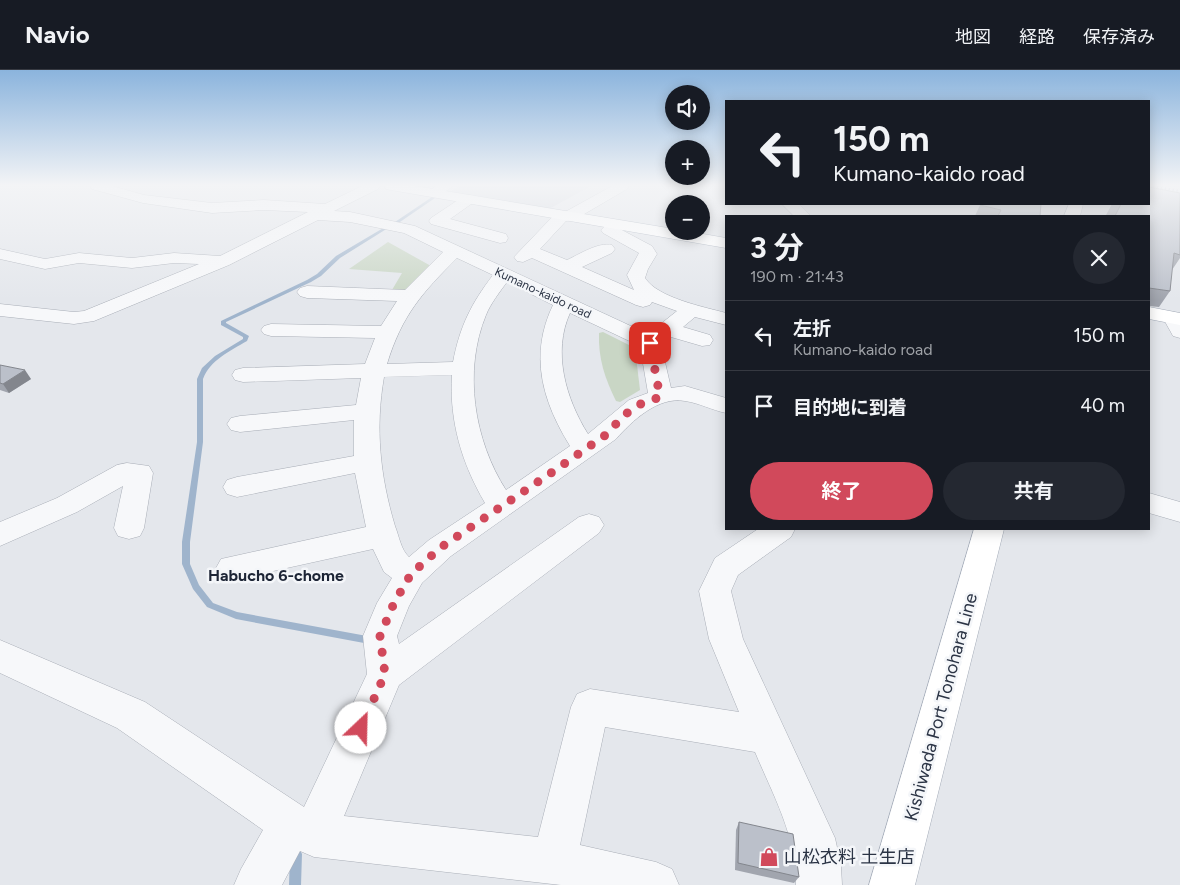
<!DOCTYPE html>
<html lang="ja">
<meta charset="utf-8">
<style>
body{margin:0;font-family:Figtree,"Noto Sans JP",sans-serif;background:#242831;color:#f1f3f6;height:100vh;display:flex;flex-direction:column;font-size:19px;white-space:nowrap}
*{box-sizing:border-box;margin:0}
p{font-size:16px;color:#9ea1a6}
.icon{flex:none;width:28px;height:28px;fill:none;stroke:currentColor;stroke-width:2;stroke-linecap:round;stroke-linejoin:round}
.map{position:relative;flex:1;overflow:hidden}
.panel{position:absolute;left:725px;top:145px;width:425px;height:315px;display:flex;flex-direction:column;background:#171b24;border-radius:0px;box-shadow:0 2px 12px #0003}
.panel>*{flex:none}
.top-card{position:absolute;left:725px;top:30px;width:425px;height:105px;border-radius:0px;box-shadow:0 2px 12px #0003;background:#171b24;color:#f1f3f6;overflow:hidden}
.buttons{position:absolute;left:665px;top:15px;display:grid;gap:10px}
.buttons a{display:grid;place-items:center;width:45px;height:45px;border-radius:50%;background:#171b24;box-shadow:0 2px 12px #0003;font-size:25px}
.pin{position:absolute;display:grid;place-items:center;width:42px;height:42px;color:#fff;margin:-21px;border-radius:10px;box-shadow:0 2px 8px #0006}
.me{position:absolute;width:55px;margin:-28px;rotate:24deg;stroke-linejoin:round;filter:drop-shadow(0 0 4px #0008)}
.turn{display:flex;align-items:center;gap:18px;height:105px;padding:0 25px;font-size:22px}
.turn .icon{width:65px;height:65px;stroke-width:2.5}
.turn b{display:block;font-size:35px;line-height:42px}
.round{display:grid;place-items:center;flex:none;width:52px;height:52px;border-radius:26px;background:#242831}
.headline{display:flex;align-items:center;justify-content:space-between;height:85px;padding:0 25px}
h1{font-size:30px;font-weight:700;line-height:38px}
.action{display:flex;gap:10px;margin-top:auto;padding:10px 25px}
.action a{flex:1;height:58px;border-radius:30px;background:#d1495b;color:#fff;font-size:20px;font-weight:700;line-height:58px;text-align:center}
.action a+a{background:#242831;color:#f1f3f6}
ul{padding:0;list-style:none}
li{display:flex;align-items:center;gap:15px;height:70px;padding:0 25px;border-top:1px solid #363941}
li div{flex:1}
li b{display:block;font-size:19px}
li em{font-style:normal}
header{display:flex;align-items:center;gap:30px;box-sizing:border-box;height:70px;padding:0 25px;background:#171b24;border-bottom:1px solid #363941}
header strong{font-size:24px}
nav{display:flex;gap:28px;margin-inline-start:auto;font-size:18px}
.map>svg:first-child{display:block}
</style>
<header>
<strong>Navio</strong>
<nav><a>地図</a><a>経路</a><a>保存済み</a></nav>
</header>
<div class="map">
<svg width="1180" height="815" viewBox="0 0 1180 815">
<rect width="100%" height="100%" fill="#e4e7ec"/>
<!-- built -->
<polygon fill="#d2d6de" points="459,116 591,116 549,139 450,122"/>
<!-- green -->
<g fill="#c9d6c5">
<polygon points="388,172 431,196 408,222 392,220 402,203 349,199"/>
<path d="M603 262 635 278 640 320 620 332 616 331C605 309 598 288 599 263Z"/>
</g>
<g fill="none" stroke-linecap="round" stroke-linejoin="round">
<!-- stream -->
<g fill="#9fb4cc" fill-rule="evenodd">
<polygon points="432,127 435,128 397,154 395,154 395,152"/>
<path d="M385 157 388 158 340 188 321 206 311 212 226 252V253L249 266 247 271C230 281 210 290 203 309V372L190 472V494L199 515 213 533 237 542 367 566 370 567 374 574 373 577C369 578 367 577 364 573L236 549 207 537 193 519 182 494V472L197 372V309L202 298 215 286 243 269V267L221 255V251L307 210 317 204 336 186Z"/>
<polygon points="296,778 300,780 302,784 301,815 289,815 290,784 292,780"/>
</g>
<!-- minor casing -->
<g stroke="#a9aeb7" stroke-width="1">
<g id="minor">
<path d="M90 116H112L144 125 212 133 264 130 325 134 362 116H380L378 119 334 141 350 142 415 156 648 264 677 241 652 232 650 235 643 237 636 235 532 188 523 192 517 191 514 187 556 143 565 142 612 116H629L627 119 574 150 566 151 540 179 567 190C580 184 598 172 612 175L615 179 612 183 582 197 634 220 627 205 639 183 603 163 601 160 609 152H621L623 155 620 159 652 176 657 184 648 199 645 208C658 228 704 237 726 243V255L695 247 683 257 710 265 713 270 710 275 702 276 671 267 661 275 671 318 685 316 726 328V343C712 340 699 333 685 331 658 326 632 351 616 369L451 486 422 513 409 536 397 566 399 574 579 447 589 444 599 447 604 455 599 463 399 615 344 746 538 767 571 637 577 624 590 619 739 642 709 569 699 521 715 488 758 459H795L791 467 738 505 731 521 743 569 835 768 841 796 842 815H796C797 767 773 725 755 682L605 657 580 775 656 792 672 799 679 815H561L314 787 300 781 282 815H234L241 799 263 760 117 658 0 603V570L145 632 304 737 367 604 363 566 377 533 392 508 384 502 373 479 232 510 221 507 216 498 221 489 366 457 355 403 237 427 227 424 223 417 227 410 237 407 354 386V350L240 362 231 360 227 354 231 348 240 346 356 335 361 308 243 312 235 310 232 305 235 300 243 298 365 294 375 268 271 266 264 264 261 260 264 256 271 254 381 256 397 231 307 228 300 226 297 222 300 218 307 216 405 220 443 182 404 163 350 152 318 150 229 195 94 251 74 254 0 246V234L74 242 84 241 199 194 174 193 132 198 79 193 45 199 0 189V179L45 189 79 183 132 188 174 183 220 186 308 142 264 140 212 143 143 133 92 119ZM457 188 493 205C471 234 460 256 453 292L387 294C402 245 422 223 457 188ZM507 212 553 235C529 285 542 331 570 376L506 420C474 370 463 301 486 245 491 233 499 223 507 212ZM570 243 640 276 648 323 629 330 588 364C566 329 552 282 570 243ZM452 305C449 351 462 394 485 433L429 470 409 487C401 480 399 466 395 456 380 406 375 358 384 307Z"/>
<polygon points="436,116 453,116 439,126 429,126 427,123"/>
<polygon points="469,125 474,126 476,129 474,132 450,149 506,164 508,168 506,172 500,173 431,154 429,151 431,148 464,126"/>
<polygon points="782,134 799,134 811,146 794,146"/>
<polygon points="1173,242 1180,244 1180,268 1173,266 1163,248 1166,244"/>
<polygon points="127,393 149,396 153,403 144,458 140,466 129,469 118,466 114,458 123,416 77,442 0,476 0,452 57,428 117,395"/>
<polygon points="1149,423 1180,432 1180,452 1149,443"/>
</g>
</g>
<!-- major casing -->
<g stroke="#a3abb8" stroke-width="1">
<g id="major">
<polygon points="384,116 415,116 674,159 674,161 686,161 726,168 726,178 391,120 386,119"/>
<polygon points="1069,134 1083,134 1080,146 1064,146"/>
<polygon points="1149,237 1180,243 1180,255 1149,249"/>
<polygon points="974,459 1004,459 915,815 869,815"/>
</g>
</g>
<!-- minor -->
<use href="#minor" fill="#f7f8fa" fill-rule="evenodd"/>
<!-- major -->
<use href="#major" fill="#fff" fill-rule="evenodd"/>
<!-- rail -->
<polyline stroke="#7d8696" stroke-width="2.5" stroke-dasharray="1 3" stroke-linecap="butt" points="1149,116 1180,121"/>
</g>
<!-- wall -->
<g fill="#a1a5ae">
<polygon points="1180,123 1180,188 1172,200 1170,221 1159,237 1149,236 1149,146 1114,146 1106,145 1112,134 1149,134"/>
<polygon points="980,135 1040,146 975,146"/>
<polygon points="0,295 31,309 9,323 0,320"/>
<polygon points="739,752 799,807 794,813 735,800 736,760"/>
</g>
<!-- shaded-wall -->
<polygon fill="#83868d" points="25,300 31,309 9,323 3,314"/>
<!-- building -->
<g fill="#bbc0ca" stroke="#83868d">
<polygon points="1149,117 1180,123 1180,185 1174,183 1170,221 1149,218 1149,146 1115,146 1121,134 1149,134"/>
<polygon points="981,134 1041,134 1040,146 998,146 1001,140 980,135"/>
<polygon points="0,295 25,300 3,314 0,313"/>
<polygon points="739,752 793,764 799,807 738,793"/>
</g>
<!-- sky -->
<linearGradient id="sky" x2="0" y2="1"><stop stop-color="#8bb4dd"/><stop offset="0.5" stop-color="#f3f4f6"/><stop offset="1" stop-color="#f3f4f6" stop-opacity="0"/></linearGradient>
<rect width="1180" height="230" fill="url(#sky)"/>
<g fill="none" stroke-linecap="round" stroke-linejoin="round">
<!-- route -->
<polyline stroke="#d1495b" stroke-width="9" stroke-dasharray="0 16.2" points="361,658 385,604 380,566 394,533 411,504 440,478 551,403 607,364 623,346 638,335 660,327 650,273"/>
</g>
<!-- icons -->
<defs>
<g id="shop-bare" transform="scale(1.5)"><path d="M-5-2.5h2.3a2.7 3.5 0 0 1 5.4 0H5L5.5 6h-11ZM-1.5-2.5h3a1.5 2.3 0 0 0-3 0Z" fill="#d1495b" stroke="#f4f6f9" stroke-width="2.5" paint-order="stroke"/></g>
</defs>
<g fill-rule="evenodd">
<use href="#shop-bare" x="769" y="787"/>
</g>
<g text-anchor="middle" stroke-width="5" stroke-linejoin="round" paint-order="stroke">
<!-- far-street labels -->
<g font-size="12" fill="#2b3445" stroke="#f4f6f9">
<text transform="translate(543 223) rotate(25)" y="4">Kumano-kaido road</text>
</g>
<!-- neighbourhood labels -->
<g font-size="16" font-weight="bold" fill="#1d2536" stroke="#f4f6f9">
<text x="276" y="511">Habucho 6-chome</text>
</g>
<!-- near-street labels -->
<g font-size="18" fill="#2b3445" stroke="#f4f6f9">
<text transform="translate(941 637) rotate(-75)" y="6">Kishiwada Port Tonohara Line</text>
</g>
<!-- near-poi labels -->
<g font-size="18" fill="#2b3445" stroke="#f4f6f9" text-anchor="start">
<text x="784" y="793">山松衣料 土生店</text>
</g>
</g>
</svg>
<div class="buttons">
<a><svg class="icon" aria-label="sound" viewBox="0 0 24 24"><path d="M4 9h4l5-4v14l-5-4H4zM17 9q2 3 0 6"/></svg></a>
<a>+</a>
<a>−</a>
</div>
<div class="pin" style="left:650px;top:273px;background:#d93025"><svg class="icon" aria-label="arrive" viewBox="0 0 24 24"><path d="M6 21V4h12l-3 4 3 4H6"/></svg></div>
<svg class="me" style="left:361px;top:658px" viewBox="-20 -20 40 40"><circle r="19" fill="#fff"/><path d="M0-13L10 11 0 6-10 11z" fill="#d1495b"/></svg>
<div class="top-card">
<div class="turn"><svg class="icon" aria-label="left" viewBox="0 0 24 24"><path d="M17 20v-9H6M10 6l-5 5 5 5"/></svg><div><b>150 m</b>Kumano-kaido road</div></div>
</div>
<section class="panel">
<div class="headline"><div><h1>3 分</h1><p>190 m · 21:43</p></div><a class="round"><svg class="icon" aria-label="close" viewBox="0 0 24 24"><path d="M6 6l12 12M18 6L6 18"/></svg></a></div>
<ul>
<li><svg class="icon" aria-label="left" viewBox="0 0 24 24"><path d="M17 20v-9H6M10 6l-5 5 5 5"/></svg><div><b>左折</b><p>Kumano-kaido road</p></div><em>150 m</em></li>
<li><svg class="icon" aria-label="arrive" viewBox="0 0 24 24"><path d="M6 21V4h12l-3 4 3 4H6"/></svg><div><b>目的地に到着</b></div><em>40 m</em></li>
</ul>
<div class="action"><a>終了</a><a>共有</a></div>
</section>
</div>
